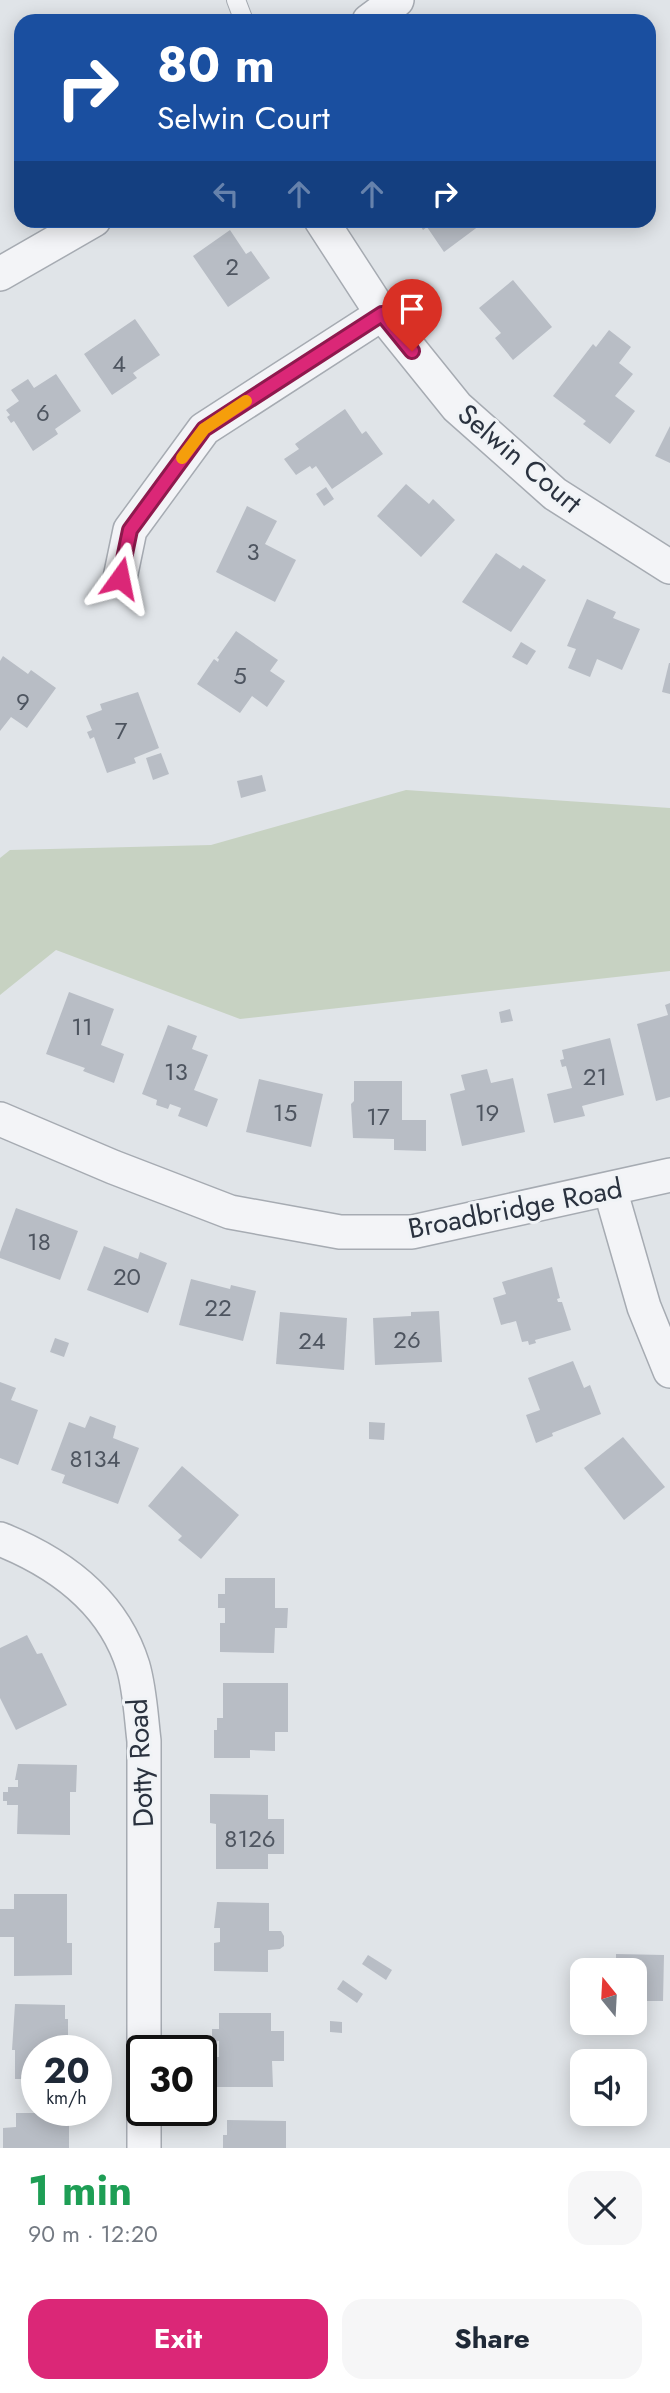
<!DOCTYPE html>
<meta charset="utf-8">
<style>
body{margin:0;font-family:Jost,sans-serif;background:#f6f6f7;color:#1f2937;height:100vh;display:flex;flex-direction:column;font-size:26px;white-space:nowrap}
*{box-sizing:border-box;margin:0}
p{font-size:23px;color:#747a83}
.icon{flex:none;width:38px;height:38px;fill:none;stroke:currentColor;stroke-width:2;stroke-linecap:round;stroke-linejoin:round}
.map{position:relative;height:2148px;overflow:hidden}
.drawer{display:flex;flex-direction:column;background:#fff;flex:1}
.drawer>*{flex:none}
.hud{position:absolute;left:14px;top:14px;width:642px;height:214px;border-radius:21px;box-shadow:0 4px 18px #0003;background:#1a4fa0;color:#fff;overflow:hidden}
.needle{width:46px;rotate:342deg}
.buttons{position:absolute;left:570px;top:1958px;display:grid;gap:14px}
.buttons a{display:grid;place-items:center;width:77px;height:77px;border-radius:14px;background:#fff;box-shadow:0 4px 18px #0003;font-size:35px}
.speed{position:absolute;left:21px;top:2035px;display:flex;gap:14px;font-size:35px;font-weight:700;text-align:center}
.speed>*{display:grid;place-content:center;width:91px;height:91px;border-radius:50%;background:#fff;box-shadow:0 4px 18px #0003;line-height:1}
.speed small{font-size:18px;font-weight:400}
.speed .limit{border:4px solid #111;border-radius:10px;background:#fff;color:#111}
.pin{position:absolute;display:grid;place-items:center;width:60px;height:60px;color:#fff;margin:-72px -30px;border-radius:50% 50% 50% 0;rotate:-45deg;box-shadow:0 0 7px #0007}
.pin .icon{rotate:45deg}
.me{position:absolute;width:77px;margin:-38px;rotate:12deg;stroke-linejoin:round;filter:drop-shadow(0 0 5px #0008)}
.turn{display:flex;align-items:center;gap:24px;height:147px;padding:0 28px;font-size:32px}
.turn .icon{width:91px;height:91px;stroke-width:2.5}
.turn b{display:block;font-size:49px;line-height:60px}
.lanes{display:flex;align-items:center;height:66px;padding:0 28px;background:#0003;justify-content:center;gap:35px;direction:ltr}
.lanes .off{opacity:.35}
.round{display:grid;place-items:center;flex:none;width:74px;height:74px;border-radius:21px;background:#f6f6f7}
.overview{display:flex;align-items:center;justify-content:space-between;height:119px;padding:0 28px}
h1{font-size:42px;font-weight:700;line-height:52px;color:#1e9e55}
.cta{display:flex;gap:14px;margin-top:auto;padding:14px 28px}
.cta a{flex:1;height:80px;border-radius:21px;background:#db2777;color:#fff;font-size:28px;font-weight:700;line-height:80px;text-align:center}
.cta a+a{background:#f6f6f7;color:#1f2937}
.map>svg:first-child{display:block}
</style>
<div class="map">
<svg width="670" height="2148" viewBox="0 0 670 2148">
<rect width="100%" height="100%" fill="#e0e4e8"/>
<!-- green -->
<polygon fill="#c7d2c2" points="406,790 670,808 670,971 240,1019 56,950 0,995 0,858 10,850 211,845"/>
<!-- building -->
<g fill="#b8bdc5">
<polygon points="417,220 487,220 444,252 427,227 423,230"/>
<polygon points="230,230 246,254 251,251 270,278 228,307 193,256"/>
<polygon points="513,280 552,327 513,360 495,338 501,333 479,308"/>
<polygon points="135,319 160,355 133,373 137,378 112,395 84,354"/>
<polygon points="609,330 631,347 619,363 633,374 615,396 635,411 610,444 583,424 586,421 553,396 593,344 596,347"/>
<polygon points="56,374 81,411 55,429 58,434 33,451 14,421 11,423 7,417 10,415 6,410 19,401 11,390 28,379 34,388"/>
<polygon points="345,409 362,434 366,431 383,454 332,489 316,466 312,469 310,466 296,475 284,459 299,449 295,444"/>
<polygon points="670,426 670,463 655,456"/>
<polygon points="406,484 429,504 433,499 455,520 421,557 377,516"/>
<polygon points="326,487 334,499 324,506 316,494"/>
<polygon points="247,506 277,521 265,544 296,560 275,602 216,572"/>
<polygon points="496,553 520,569 523,565 546,580 511,632 462,602"/>
<polygon points="587,599 616,612 613,618 640,629 622,670 597,659 590,677 568,668 576,649 567,646"/>
<polygon points="236,631 278,660 270,671 285,681 267,707 252,696 240,713 197,684 214,659 218,662 219,659 217,658"/>
<polygon points="521,642 536,651 527,665 512,657"/>
<polygon points="3,656 28,674 31,670 56,688 27,728 11,717 0,731 0,661"/>
<polygon points="669,663 670,663 670,694 662,692"/>
<polygon points="138,692 159,748 134,758 136,763 107,773 94,737 90,739 87,732 92,730 86,716 102,710 100,704"/>
<polygon points="161,753 169,774 153,780 146,758"/>
<polygon points="262,775 266,791 241,798 237,781"/>
<polygon points="69,992 114,1009 101,1045 124,1054 114,1083 83,1071 85,1068 46,1054"/>
<polygon points="670,1003 670,1097 656,1101 637,1024 668,1015 665,1005"/>
<polygon points="510,1009 513,1021 501,1023 499,1012"/>
<polygon points="168,1025 197,1036 192,1049 208,1055 194,1090 218,1099 207,1127 178,1116 181,1108 170,1104 168,1109 156,1105 157,1100 142,1094"/>
<polygon points="610,1038 624,1095 582,1106 585,1116 554,1123 547,1094 572,1088 566,1066 562,1067 560,1060 564,1059 562,1050"/>
<polygon points="487,1069 491,1083 513,1078 525,1132 462,1146 450,1094 465,1090 461,1075"/>
<polygon points="259,1079 323,1094 311,1147 246,1132"/>
<polygon points="354,1081 402,1081 402,1120 426,1120 426,1151 394,1150 394,1139 353,1138 351,1104 354,1101"/>
<polygon points="16,1208 78,1231 60,1280 0,1258 0,1252"/>
<polygon points="104,1246 138,1259 140,1252 167,1263 148,1313 87,1290"/>
<polygon points="552,1267 560,1298 557,1299 558,1302 562,1302 571,1330 535,1340 536,1343 529,1345 528,1341 522,1342 516,1321 501,1325 493,1298 506,1294 502,1282"/>
<polygon points="191,1279 230,1289 231,1285 256,1291 243,1341 179,1325"/>
<polygon points="439,1311 442,1362 375,1365 373,1318 411,1316 411,1312"/>
<polygon points="280,1312 347,1318 344,1370 276,1364"/>
<polygon points="55,1338 69,1343 64,1357 50,1352"/>
<polygon points="573,1361 584,1388 590,1385 601,1414 552,1433 553,1436 536,1443 526,1415 540,1410 528,1378"/>
<polygon points="0,1382 16,1388 11,1400 38,1410 18,1465 0,1458"/>
<polygon points="90,1416 116,1426 113,1438 139,1448 118,1504 62,1483 65,1475 51,1470 69,1422 85,1428"/>
<polygon points="369,1422 385,1423 384,1440 369,1439"/>
<polygon points="623,1437 665,1487 624,1520 584,1468"/>
<polygon points="182,1466 239,1515 201,1559 178,1540 182,1536 148,1506"/>
<polygon points="225,1578 275,1578 275,1608 288,1608 287,1628 275,1628 274,1653 220,1652 220,1623 225,1623 225,1608 218,1608 218,1594 225,1594"/>
<polygon points="27,1635 37,1654 42,1653 67,1705 16,1730 0,1698 0,1648"/>
<polygon points="223,1683 288,1683 288,1732 275,1732 275,1751 250,1750 250,1758 214,1758 214,1730 217,1730 217,1718 223,1718"/>
<polygon points="18,1764 77,1765 76,1792 70,1792 70,1835 17,1834 18,1805 7,1805 7,1801 3,1801 3,1792 8,1792 8,1787 18,1787 18,1780 15,1780"/>
<polygon points="210,1794 268,1795 268,1819 284,1819 284,1854 268,1854 268,1869 216,1869 216,1824 210,1823"/>
<polygon points="14,1894 67,1894 67,1943 72,1943 72,1975 14,1976 14,1937 0,1937 0,1909 14,1909"/>
<polygon points="217,1902 269,1903 269,1931 281,1931 284,1936 284,1946 280,1949 268,1950 268,1972 214,1971 214,1943 220,1942 220,1928 214,1928"/>
<polygon points="616,1954 664,1955 663,2001 635,2001 635,1970 616,1970"/>
<polygon points="368,1955 392,1970 386,1980 362,1964"/>
<polygon points="343,1980 363,1994 357,2003 337,1989"/>
<polygon points="15,2004 65,2005 65,2019 68,2019 68,2051 37,2051 37,2079 15,2079 15,2050 12,2050"/>
<polygon points="219,2013 271,2013 271,2031 284,2031 284,2061 272,2061 273,2087 213,2087 213,2057 219,2057 219,2041 212,2042 212,2029 219,2029"/>
<polygon points="330,2021 342,2022 342,2033 330,2032"/>
<polygon points="16,2113 69,2113 69,2148 3,2148 3,2128 16,2127"/>
<polygon points="227,2120 286,2121 286,2148 223,2148 223,2135 227,2135"/>
</g>
<g fill="none" stroke-linecap="round" stroke-linejoin="round">
<!-- service casing -->
<g stroke="#a6abb2" stroke-width="20">
<polyline id="service" points="236,0 244,21"/>
</g>
<!-- minor casing -->
<g stroke="#a6abb2" stroke-width="36">
<g id="minor">
<polyline points="369,21 397,0"/>
<polyline points="321,220 382,314 457,407 555,494 670,567"/>
<polyline points="0,274 94,220"/>
<polyline points="120,578 130,530 204,429 382,314"/>
<polyline points="0,1119 113,1167 230,1212 340,1232 412,1232 670,1175"/>
<polyline points="610,1189 644,1307 670,1371"/>
<path d="M0 1539C60 1563 113 1602 133 1666 140 1690 141 1716 144 1741V2051"/>
<polyline points="144,2110 144,2148"/>
</g>
</g>
<!-- service -->
<use href="#service" stroke="#f3f4f7" stroke-width="18"/>
<!-- minor -->
<use href="#minor" stroke="#f3f4f7" stroke-width="33"/>
</g>
<g fill="none" stroke-linecap="round" stroke-linejoin="round">
<!-- route casing -->
<g stroke="#8e194d" stroke-width="18">
<polyline id="route" points="120,578 130,530 204,429 382,314 412,351"/>
</g>
<!-- route -->
<use href="#route" stroke="#db2777" stroke-width="12"/>
<!-- slow -->
<polyline stroke="#f59e0b" stroke-width="12" points="182,458 204,429 246,401"/>
</g>
<g text-anchor="middle" stroke-width="6" stroke-linejoin="round" paint-order="stroke">
<!-- number labels -->
<g font-size="24" fill="#4e5560">
<text x="232" y="275">2</text>
<text x="119" y="372">4</text>
<text x="43" y="421">6</text>
<text x="253" y="560">3</text>
<text x="240" y="684">5</text>
<text x="23" y="710">9</text>
<text x="121" y="739">7</text>
<text x="82" y="1035">11</text>
<text x="176" y="1080">13</text>
<text x="595" y="1085">21</text>
<text x="285" y="1121">15</text>
<text x="487" y="1121">19</text>
<text x="378" y="1125">17</text>
<text x="39" y="1250">18</text>
<text x="127" y="1285">20</text>
<text x="218" y="1316">22</text>
<text x="407" y="1348">26</text>
<text x="312" y="1349">24</text>
<text x="95" y="1467">8134</text>
<text x="250" y="1847">8126</text>
</g>
<!-- street labels -->
<g font-size="28" fill="#2a323f" stroke="#f0f3f6">
<text transform="translate(520 458) rotate(40)" y="10">Selwin Court</text>
<text transform="translate(515 1208) rotate(-11)" y="10">Broadbridge Road</text>
<text transform="translate(140 1763) rotate(-93)" y="10">Dotty Road</text>
</g>
</g>
</svg>
<div class="buttons">
<a><svg class="needle" viewBox="-14 -14 28 28"><path d="M0-13l5 13h-10z" fill="#e53935"/><path d="M0 13l5-13h-10z" fill="#747a83"/></svg></a>
<a><svg class="icon" aria-label="sound" viewBox="0 0 24 24"><path d="M4 9h4l5-4v14l-5-4H4zM17 9q2 3 0 6"/></svg></a>
</div>
<div class="speed"><div>20<small>km/h</small></div><div class="limit">30</div></div>
<div class="pin" style="left:412px;top:351px;background:#d93025"><svg class="icon" aria-label="arrive" viewBox="0 0 24 24"><path d="M6 21V4h12l-3 4 3 4H6"/></svg></div>
<svg class="me" style="left:120px;top:578px" viewBox="-20 -20 40 40"><path d="M0-17L14 15 0 8-14 15z" fill="#db2777" stroke="#fff" stroke-width="4"/></svg>
<div class="hud">
<div class="turn"><svg class="icon" aria-label="right" viewBox="0 0 24 24"><path d="M7 20v-9h11M14 6l5 5-5 5"/></svg><div><b>80 m</b>Selwin Court</div></div>
<div class="lanes"><svg class="icon off" aria-label="left" viewBox="0 0 24 24"><path d="M17 20v-9H6M10 6l-5 5 5 5"/></svg><svg class="icon off" aria-label="ahead" viewBox="0 0 24 24"><path d="M12 20V5M6 11l6-6 6 6"/></svg><svg class="icon off" aria-label="ahead" viewBox="0 0 24 24"><path d="M12 20V5M6 11l6-6 6 6"/></svg><svg class="icon" aria-label="right" viewBox="0 0 24 24"><path d="M7 20v-9h11M14 6l5 5-5 5"/></svg></div>
</div>
</div>
<section class="drawer">
<div class="overview"><div><h1>1 min</h1><p>90 m · 12:20</p></div><a class="round"><svg class="icon" aria-label="close" viewBox="0 0 24 24"><path d="M6 6l12 12M18 6L6 18"/></svg></a></div>
<div class="cta"><a>Exit</a><a>Share</a></div>
</section>
